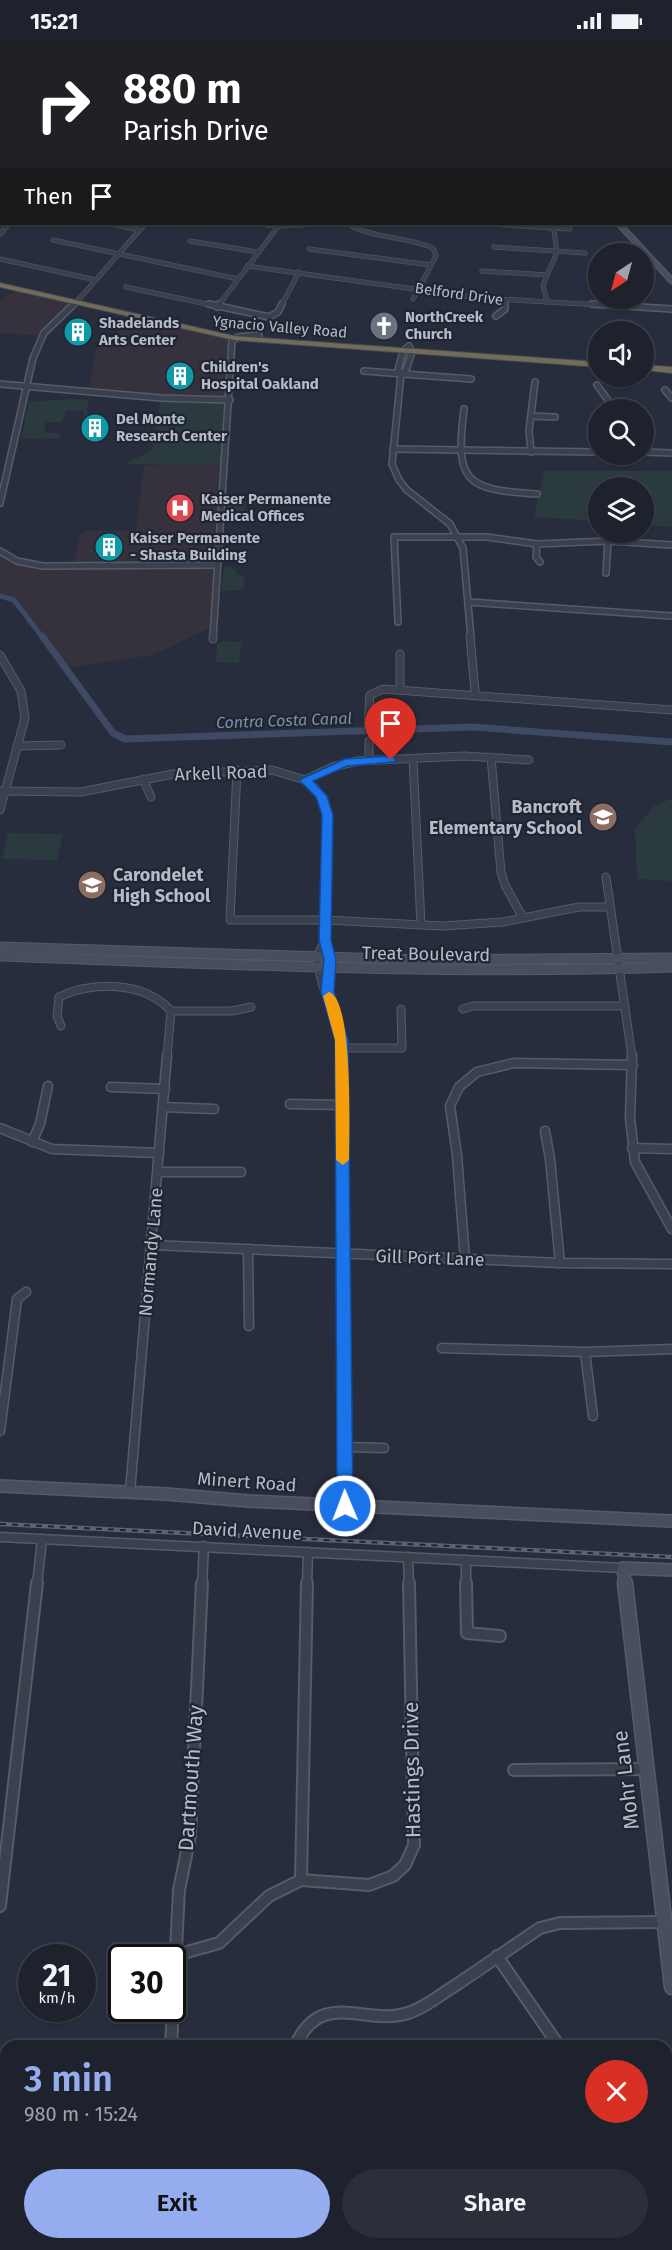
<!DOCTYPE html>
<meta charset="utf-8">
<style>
body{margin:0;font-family:"Fira Sans",sans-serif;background:#2a2f39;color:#f1f3f6;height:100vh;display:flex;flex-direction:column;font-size:22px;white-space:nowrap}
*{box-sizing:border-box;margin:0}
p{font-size:20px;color:#a0a4aa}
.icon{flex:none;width:33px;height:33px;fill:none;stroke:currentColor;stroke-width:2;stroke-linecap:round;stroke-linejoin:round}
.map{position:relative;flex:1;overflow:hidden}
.sheet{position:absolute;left:0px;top:1998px;width:672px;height:210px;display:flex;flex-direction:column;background:#1d222d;border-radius:18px 18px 0 0;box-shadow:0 2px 4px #0004,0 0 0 2px #3b3f49}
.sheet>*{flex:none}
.hud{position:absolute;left:0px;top:0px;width:672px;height:183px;box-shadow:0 2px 4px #0004,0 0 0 2px #3b3f49;background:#202124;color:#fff;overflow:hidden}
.needle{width:39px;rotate:216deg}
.fabs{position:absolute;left:588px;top:201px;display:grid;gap:12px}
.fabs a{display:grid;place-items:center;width:66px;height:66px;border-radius:50%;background:#1d222d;box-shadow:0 2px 4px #0004,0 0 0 2px #3b3f49;font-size:30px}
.speed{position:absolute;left:18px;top:1902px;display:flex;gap:12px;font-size:30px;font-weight:700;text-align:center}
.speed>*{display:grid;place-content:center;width:78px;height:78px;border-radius:50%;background:#1d222d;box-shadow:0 2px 4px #0004,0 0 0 2px #3b3f49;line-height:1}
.speed small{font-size:15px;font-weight:400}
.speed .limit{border:3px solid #111;border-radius:9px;background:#fff;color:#111}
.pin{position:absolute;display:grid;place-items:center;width:51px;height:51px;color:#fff;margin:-62px -26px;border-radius:50% 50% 50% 0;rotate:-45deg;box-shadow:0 0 6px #0007}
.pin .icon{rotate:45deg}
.me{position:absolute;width:66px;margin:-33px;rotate:359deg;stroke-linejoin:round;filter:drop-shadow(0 0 4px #0008)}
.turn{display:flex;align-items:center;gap:21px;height:126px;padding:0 24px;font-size:27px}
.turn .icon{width:78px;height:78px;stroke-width:2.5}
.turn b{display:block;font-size:42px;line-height:51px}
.then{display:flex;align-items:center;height:57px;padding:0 24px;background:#0003;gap:12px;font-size:22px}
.round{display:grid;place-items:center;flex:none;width:63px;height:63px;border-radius:32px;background:#2a2f39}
.headline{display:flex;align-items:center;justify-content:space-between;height:102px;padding:0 24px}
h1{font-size:36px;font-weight:600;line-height:45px;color:#95acee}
.primary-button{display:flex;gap:12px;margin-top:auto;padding:12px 24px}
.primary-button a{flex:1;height:69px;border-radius:36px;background:#95acee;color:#111;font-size:24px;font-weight:600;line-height:69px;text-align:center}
.primary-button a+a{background:#2a2f39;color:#f1f3f6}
.status{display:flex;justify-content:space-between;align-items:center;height:42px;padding:0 30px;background:#1d222d;direction:ltr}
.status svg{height:16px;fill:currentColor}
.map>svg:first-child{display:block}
</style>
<div class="status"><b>15:21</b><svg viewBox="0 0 49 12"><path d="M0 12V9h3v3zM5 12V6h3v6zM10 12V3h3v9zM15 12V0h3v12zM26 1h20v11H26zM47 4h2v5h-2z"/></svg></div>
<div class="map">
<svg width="672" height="2208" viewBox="0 0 672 2208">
<rect width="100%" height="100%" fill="#272d3c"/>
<!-- medical -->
<g fill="#35323e">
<polygon points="18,248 76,261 42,294 0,291 0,258"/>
<polygon points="133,275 234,296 230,358 161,356 89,348 96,308"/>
<polygon points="144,423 224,423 214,584 153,613 67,626 18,559 0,553 0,513 2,511 26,522 74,524 80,493 86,489 136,489"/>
</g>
<!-- green -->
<g fill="#2a3a3e">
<polygon points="161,356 230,358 224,423 125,422 152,408"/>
<polygon points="71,357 88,358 87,373 101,374 101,380 83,380 84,369 66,369 62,380 46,380 44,391 60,391 59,396 21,397 29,360"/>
<polygon points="544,429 672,429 672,485 644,483 644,446 598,446 598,479 534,475"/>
<polygon points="228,459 264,461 264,462 245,463 245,477 242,479 227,479"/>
<polygon points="224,524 237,527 236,531 245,536 243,548 222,549"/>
<polygon points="224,599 242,600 239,621 216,620 217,602"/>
<polygon points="672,756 672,839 637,837 635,787 653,765"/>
<polygon points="8,791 63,792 57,818 2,817"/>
</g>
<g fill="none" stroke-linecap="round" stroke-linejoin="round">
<!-- canal-far1 -->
<polyline stroke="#3e4963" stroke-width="5" points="0,554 14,558 43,596"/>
<!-- canal -->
<polyline stroke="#3e4963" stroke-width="7" points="42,594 113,691 125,697 472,685 672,700"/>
<!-- street-far4 casing -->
<g stroke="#555b67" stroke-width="5">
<g id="street-far4">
<polyline points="86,0 93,2"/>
<polyline points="394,0 398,2"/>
<polyline points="43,2 45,0"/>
<polyline points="186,2 188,0"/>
<polyline points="250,2 254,0"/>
<polyline points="302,2 304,0"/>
<polyline points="410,2 413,0"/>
<polyline points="487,2 490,0"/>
<polyline points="547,2 552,0"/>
<polyline points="608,2 610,0"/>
<polyline points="664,2 666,0"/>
<polyline points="670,80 672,82"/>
<polyline points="111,182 140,188"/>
<polyline points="256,182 278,184 320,182"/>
<path d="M348 182C374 197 405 194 433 206L436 214 413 257"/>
<polyline points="503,183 570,187"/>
<polyline points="0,192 7,184"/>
<polyline points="53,198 238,237"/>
<polyline points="190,199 257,210"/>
<polyline points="494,205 585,211"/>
<polyline points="309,207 431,223"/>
<polyline points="0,217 96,238"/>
<polyline points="247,224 480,256 618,264"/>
<polyline points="482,229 547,233"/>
<polyline points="126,245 216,264"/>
<polyline points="505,259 505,264"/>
<polyline points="547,260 543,243 557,210 553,182"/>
<polyline points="73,264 145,182"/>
<polyline points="218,264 280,182"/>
<polyline points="281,264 299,230"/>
</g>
</g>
<!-- street-far3 casing -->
<g stroke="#555b67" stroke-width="8">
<g id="street-far3">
<polyline points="209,262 269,275 278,270 282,262"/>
<polyline points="592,262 672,267"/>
<polyline points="217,265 219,262"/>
<polyline points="496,274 505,267 505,262"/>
<polygon points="409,304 412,310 406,328 401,332 398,328 403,309"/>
<polyline points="364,329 471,337"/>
<polyline points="401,332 392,422 399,438 407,448 450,482 463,506 471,596"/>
<polyline points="0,342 161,356 230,358"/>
<polyline points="597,343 615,368"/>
<polyline points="665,348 672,356"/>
<path d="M464 367C455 439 464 448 537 452"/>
<polyline points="531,374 555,375"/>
<polyline points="393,407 598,410"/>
<polyline points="531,410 529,388 535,340"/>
<polyline points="644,410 672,411"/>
<polyline points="0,461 33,316 44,291 74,262"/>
<polyline points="537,502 536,515 540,520"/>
<polyline points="0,509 17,519 43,524 216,523"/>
<polyline points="606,531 608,499"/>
<polyline points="468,560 672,574"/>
<polyline points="398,580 394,495 487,495 537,502 608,499 672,503"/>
<polyline points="213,596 232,299 238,295 259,293"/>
</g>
</g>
<!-- street-far2 casing -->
<g stroke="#555b67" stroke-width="9">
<g id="street-far2">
<polyline points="470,594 475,649"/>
<polyline points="213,597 213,594"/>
<polyline points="400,612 400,648"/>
<polyline points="0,613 21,649 25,676 0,768"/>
<polyline points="368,683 370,653 383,647 672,668"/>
<polyline points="369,699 369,718"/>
<polyline points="17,704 61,703"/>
<polyline points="491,715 501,830 505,843 523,876"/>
<polyline points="413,717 421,883"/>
<polyline points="237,728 230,878 326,878 442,884 503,880 579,865 610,865"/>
<polyline points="143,737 151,755"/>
<polyline points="305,738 332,725 358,719 464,714 529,718"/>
<polyline points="0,749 81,750 173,732 272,728 305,738 315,746 326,764 325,898"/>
<polyline points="606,835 632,1015"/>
<polygon points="325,898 330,917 328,949 323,944 316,916"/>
<polyline points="328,949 340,986 342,1015"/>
<polyline points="463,967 473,964 625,964"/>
<polyline points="171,969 232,969 251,965"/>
<path d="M61 984 57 974 59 955C93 939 144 939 171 969"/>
<polyline points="342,1006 402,1006 401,967"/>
<polyline points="167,1015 171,969"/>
</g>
</g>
<!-- street-far1 casing -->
<g stroke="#555b67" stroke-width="11">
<g id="street-far1">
<polyline points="342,1013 345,1464"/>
<polyline points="632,1013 630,1076 635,1120 672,1187"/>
<polyline points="111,1045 165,1047"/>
<polyline points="290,1062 342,1063"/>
<polyline points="163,1065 214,1067"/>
<polyline points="0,1086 52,1107 159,1111"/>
<polyline points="545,1089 550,1117 560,1221"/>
<polyline points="32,1100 40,1082 48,1044"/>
<polyline points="632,1106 672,1107"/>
<polyline points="158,1130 241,1130"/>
<polyline points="153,1203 560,1221 672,1222"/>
<polyline points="248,1207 249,1284"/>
<polyline points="465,1217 457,1113 450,1064 459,1045 477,1030 514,1021 633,1023"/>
<polyline points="442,1306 585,1310 672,1307"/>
<polyline points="585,1310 593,1374"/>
<polyline points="0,1389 17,1257 26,1250"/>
<polyline points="344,1405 384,1406"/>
<polyline points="130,1450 167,1013"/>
<polyline points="0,1495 623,1526"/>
<polyline points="408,1515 409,1543"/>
<polyline points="466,1518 466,1543"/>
<polyline points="37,1543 42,1497"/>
<polyline points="202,1543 204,1504"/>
<polyline points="307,1543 308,1510"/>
</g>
</g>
<!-- street casing -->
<g stroke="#555b67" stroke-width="14">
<g id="street">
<polyline points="466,1541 467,1591 500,1594"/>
<polyline points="514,1728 645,1727"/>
<polyline points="301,1838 307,1541"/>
<polyline points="0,1864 37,1541"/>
<polyline points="176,1913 219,1901 269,1854 301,1838 369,1843 393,1834 405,1823 414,1803 409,1541"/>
<polyline points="497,1914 559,2004"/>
<polyline points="171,2004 179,1848 190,1794 202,1541"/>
<path d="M295 2004C322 1945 364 1985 408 1971 425 1966 441 1952 456 1943 484 1924 512 1905 540 1886L560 1881 664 1880"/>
<polyline points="0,2170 6,2171"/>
<polyline points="104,2202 105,2208"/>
<polyline points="613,2202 620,2208"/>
<polyline points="243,2208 244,2202"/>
</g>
</g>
<!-- secondary-far3 casing -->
<g stroke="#555b67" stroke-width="7">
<g id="secondary-far3">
<polyline points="324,0 328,2"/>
<polyline points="619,182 672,239"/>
</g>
</g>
<!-- secondary-far2 casing -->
<g stroke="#555b67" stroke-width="11">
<g id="secondary-far2">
<polyline points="0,905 420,918 672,916"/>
<path d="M0 914C224 922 448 933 672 925"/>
</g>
</g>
<!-- secondary-far1 casing -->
<g stroke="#555b67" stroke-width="14">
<g id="secondary-far1">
<polyline points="0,1444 166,1452 248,1459 672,1479"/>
<polyline points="625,1543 623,1526 672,1528"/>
</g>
</g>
<!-- secondary casing -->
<g stroke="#555b67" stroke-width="17">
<g id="secondary">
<polyline points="625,1541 672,1945"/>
<polyline points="666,2179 672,2162"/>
<polyline points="652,2208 655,2202"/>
</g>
</g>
<!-- highway casing -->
<g stroke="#424854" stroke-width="2">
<g id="highway">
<polygon points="0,241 234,294 598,320 598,325 234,298 0,245"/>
<polygon points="644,323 672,325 672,331 644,328"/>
</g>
</g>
<!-- street-far4 -->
<use href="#street-far4" stroke="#3a404d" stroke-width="4"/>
<!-- street-far3 -->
<use href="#street-far3" stroke="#3a404d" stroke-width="5"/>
<!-- street-far2 -->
<use href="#street-far2" stroke="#3a404d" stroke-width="7"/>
<!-- street-far1 -->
<use href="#street-far1" stroke="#3a404d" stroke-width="8"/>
<!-- street -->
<use href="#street" stroke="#3a404d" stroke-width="10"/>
<!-- secondary-far3 -->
<use href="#secondary-far3" stroke="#494e5f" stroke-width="5"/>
<!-- secondary-far2 -->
<use href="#secondary-far2" stroke="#494e5f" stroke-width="9"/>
<!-- secondary-far1 -->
<use href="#secondary-far1" stroke="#494e5f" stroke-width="11"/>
<!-- secondary -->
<use href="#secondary" stroke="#494e5f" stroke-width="14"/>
<!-- highway -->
<use href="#highway" fill="#726b58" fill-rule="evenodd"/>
<!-- rail casing -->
<g stroke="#5d6373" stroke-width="4.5">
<polyline id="rail" points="0,1482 672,1515"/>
</g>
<!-- rail -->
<use href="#rail" stroke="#1f2532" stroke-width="2" stroke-dasharray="6" stroke-linecap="butt"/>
</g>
<!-- route -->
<polygon fill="#1a73e8" stroke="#114b97" stroke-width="1.5" points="391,714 395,715 395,720 347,724 313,739 327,754 333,773 331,898 336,917 334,950 348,998 353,1464 351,1469 345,1471 339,1469 337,1464 335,998 321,950 324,917 319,898 322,773 316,755 299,738 345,717"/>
<!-- slow -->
<path fill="#f59e0b" d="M329 950C354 957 349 1092 349 1118L343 1123 336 1118 335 998 323 954Z"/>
<!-- icons -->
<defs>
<g id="church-disc" transform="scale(1.5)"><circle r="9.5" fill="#6b7280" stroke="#1f2532"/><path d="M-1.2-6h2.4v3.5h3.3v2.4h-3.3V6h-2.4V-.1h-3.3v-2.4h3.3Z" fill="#fff"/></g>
<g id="building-disc" transform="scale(1.5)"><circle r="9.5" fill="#0f9aa8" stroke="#1f2532"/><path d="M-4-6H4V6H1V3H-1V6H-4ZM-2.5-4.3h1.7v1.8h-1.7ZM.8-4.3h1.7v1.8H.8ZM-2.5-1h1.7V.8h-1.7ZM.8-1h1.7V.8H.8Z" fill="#fff"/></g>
<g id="hospital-disc" transform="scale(1.5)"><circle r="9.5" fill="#e0444e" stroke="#1f2532"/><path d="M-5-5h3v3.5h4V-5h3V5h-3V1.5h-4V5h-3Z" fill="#fff"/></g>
<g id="school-disc" transform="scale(1.5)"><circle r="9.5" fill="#8d6e63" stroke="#1f2532"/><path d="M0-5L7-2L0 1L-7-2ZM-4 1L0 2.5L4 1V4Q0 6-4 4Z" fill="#fff"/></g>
</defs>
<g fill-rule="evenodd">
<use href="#church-disc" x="384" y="284"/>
<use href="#building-disc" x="78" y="290"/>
<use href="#building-disc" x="180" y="334"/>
<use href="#building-disc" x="95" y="386"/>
<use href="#hospital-disc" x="180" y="466"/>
<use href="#building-disc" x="109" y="505"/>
<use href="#school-disc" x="603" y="775"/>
<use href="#school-disc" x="92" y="843"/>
</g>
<g text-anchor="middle" stroke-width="4.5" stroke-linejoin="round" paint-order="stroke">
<!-- far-street labels -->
<g font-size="15" fill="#b6bbc7" stroke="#1f2532">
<text transform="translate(459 252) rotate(8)" y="5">Belford Drive</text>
<text transform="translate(280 285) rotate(5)" y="5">Ygnacio Valley Road</text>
</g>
<!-- far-poi labels -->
<g font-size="15" font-weight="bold" fill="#b6bbc7" stroke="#1f2532" text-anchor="start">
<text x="405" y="280">NorthCreek<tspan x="405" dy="17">Church</tspan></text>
<text x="99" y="286">Shadelands<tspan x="99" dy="17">Arts Center</tspan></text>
<text x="201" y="330">Children's<tspan x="201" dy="17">Hospital Oakland</tspan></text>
<text x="116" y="382">Del Monte<tspan x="116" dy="17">Research Center</tspan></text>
<text x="201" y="462">Kaiser Permanente<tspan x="201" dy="17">Medical Offices</tspan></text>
<text x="130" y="501">Kaiser Permanente<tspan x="130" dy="17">- Shasta Building</tspan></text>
</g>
<!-- far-water labels -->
<g font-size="16" font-style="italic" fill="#818eac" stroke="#1f2532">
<text transform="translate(284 678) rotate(-2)" y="6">Contra Costa Canal</text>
</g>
<!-- street labels -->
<g font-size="18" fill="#b6bbc7" stroke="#1f2532">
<text transform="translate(221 731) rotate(-2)" y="6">Arkell Road</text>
<text transform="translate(426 912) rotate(1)" y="6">Treat Boulevard</text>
<text transform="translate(151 1210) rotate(-85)" y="6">Normandy Lane</text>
<text transform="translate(430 1216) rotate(2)" y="6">Gill Port Lane</text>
<text transform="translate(247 1440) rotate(4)" y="6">Minert Road</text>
<text transform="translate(247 1489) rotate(3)" y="6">David Avenue</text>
</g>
<!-- poi labels -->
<g font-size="18" font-weight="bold" fill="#b6bbc7" stroke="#1f2532" text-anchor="end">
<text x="582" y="771">Bancroft<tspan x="582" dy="21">Elementary School</tspan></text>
<text x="113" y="839" text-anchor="start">Carondelet<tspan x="113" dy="21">High School</tspan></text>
</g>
<!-- near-street labels -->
<g font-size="21" fill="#b6bbc7" stroke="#1f2532">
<text transform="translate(412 1728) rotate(-91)" y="7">Hastings Drive</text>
<text transform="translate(191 1736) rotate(-86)" y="7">Dartmouth Way</text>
<text transform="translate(626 1738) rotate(-97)" y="7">Mohr Lane</text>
</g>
</g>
</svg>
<div class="fabs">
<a><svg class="needle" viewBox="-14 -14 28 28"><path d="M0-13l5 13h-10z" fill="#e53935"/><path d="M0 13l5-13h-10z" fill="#a0a4aa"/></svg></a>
<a><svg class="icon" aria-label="sound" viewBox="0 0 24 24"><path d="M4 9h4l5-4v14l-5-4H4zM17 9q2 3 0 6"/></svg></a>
<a><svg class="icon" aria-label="search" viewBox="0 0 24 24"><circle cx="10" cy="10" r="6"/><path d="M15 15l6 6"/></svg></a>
<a><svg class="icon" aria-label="layers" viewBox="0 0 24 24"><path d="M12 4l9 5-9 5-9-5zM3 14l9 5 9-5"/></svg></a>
</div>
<div class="speed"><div>21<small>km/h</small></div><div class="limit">30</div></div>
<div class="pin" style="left:391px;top:718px;background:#d93025"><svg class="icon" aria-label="arrive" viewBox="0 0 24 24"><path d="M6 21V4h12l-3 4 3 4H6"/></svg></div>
<svg class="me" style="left:345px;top:1464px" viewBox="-20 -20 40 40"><circle r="17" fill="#1a73e8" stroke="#fff" stroke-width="3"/><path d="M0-11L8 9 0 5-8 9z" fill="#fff"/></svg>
<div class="hud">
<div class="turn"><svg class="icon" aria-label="right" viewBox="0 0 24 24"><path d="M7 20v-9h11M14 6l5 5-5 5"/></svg><div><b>880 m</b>Parish Drive</div></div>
<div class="then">Then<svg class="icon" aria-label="arrive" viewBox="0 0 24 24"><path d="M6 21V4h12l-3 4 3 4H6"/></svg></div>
</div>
<section class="sheet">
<div class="headline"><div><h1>3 min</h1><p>980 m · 15:24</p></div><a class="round" style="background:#d93025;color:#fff"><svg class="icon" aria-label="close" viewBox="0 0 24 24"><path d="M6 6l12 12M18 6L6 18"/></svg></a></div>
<div class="primary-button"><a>Exit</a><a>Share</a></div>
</section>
</div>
